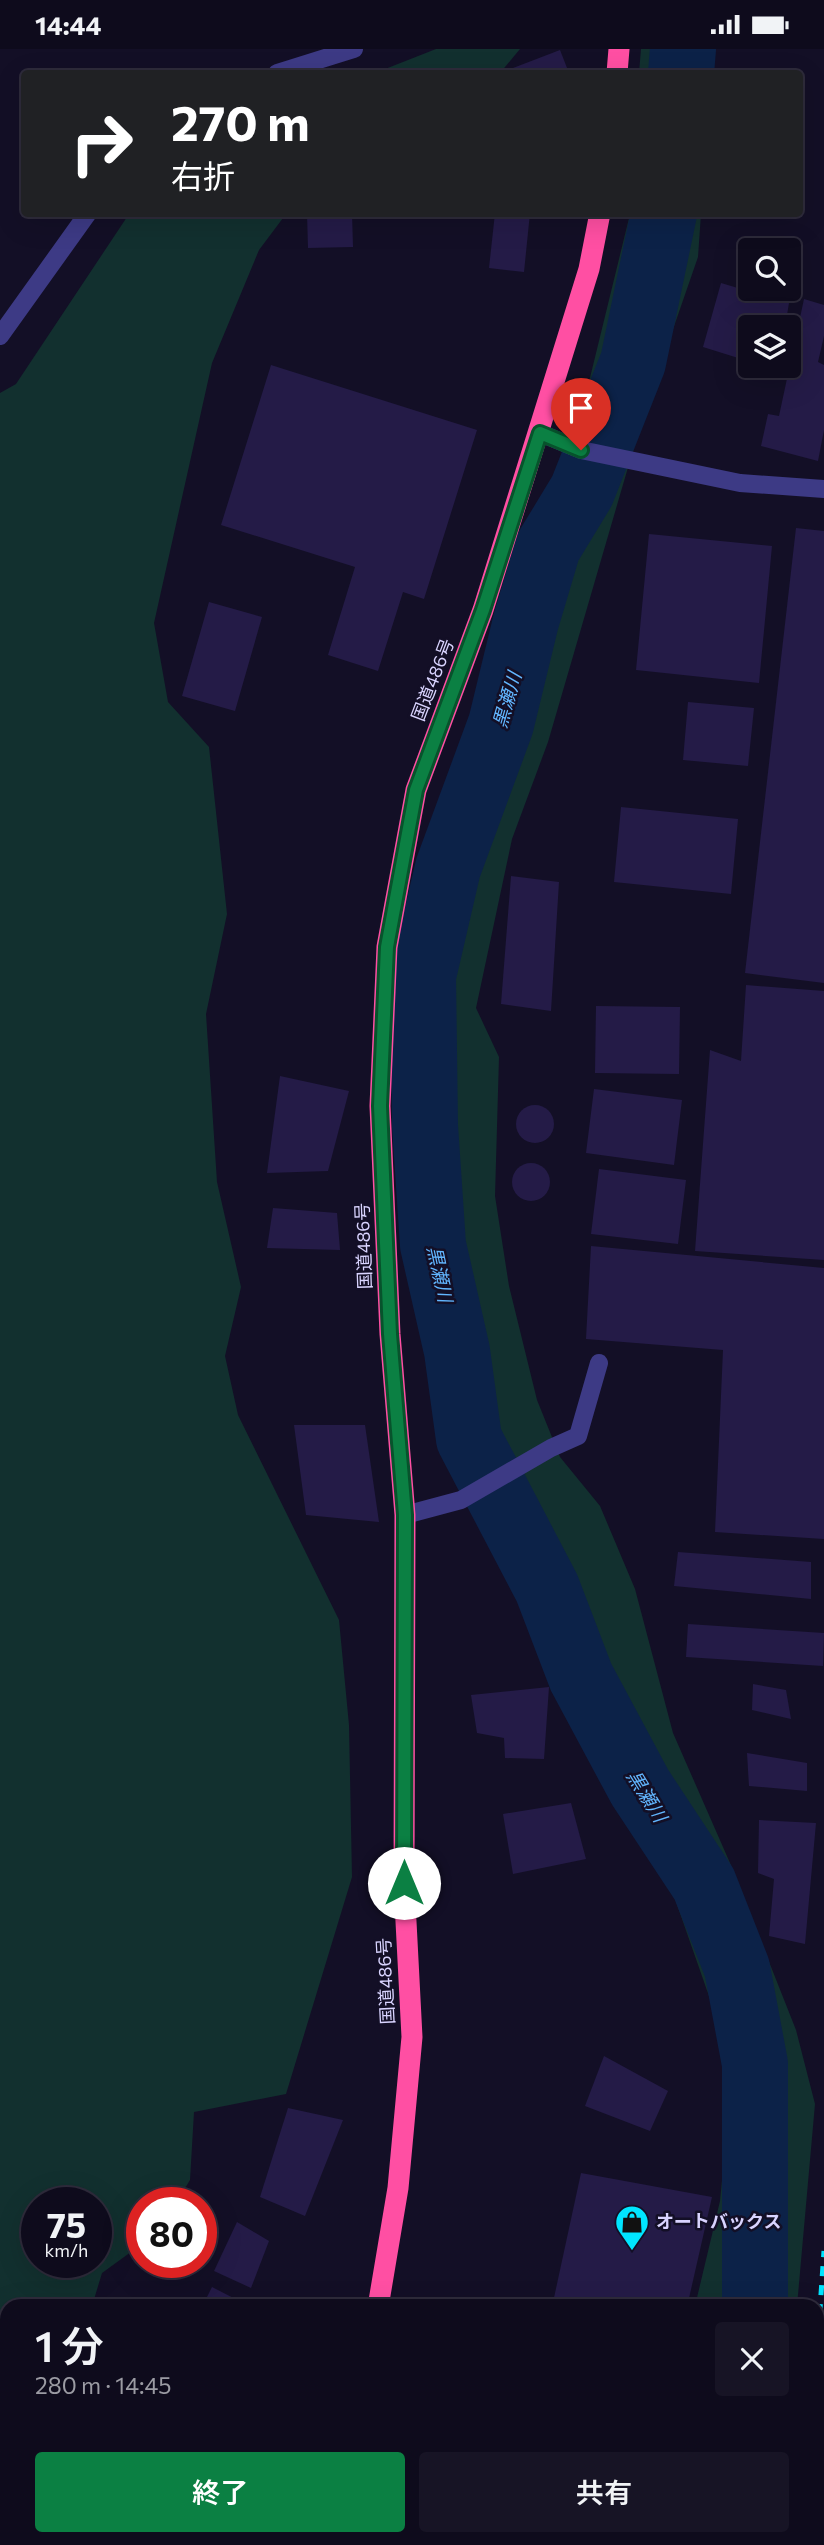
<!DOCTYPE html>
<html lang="ja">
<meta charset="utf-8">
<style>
body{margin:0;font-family:Commissioner,"Noto Sans JP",sans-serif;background:#171425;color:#f1f3f6;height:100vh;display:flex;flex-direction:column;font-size:26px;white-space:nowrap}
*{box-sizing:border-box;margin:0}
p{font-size:23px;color:#9b9ba3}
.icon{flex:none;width:38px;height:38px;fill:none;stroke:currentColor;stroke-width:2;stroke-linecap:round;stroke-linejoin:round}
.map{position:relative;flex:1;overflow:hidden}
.panel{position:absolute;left:0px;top:2250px;width:824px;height:247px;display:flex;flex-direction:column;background:#0e0b1c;border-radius:21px 21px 0 0;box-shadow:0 7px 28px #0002,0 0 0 2px #2e2b3b}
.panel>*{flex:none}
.hud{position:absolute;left:21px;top:21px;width:782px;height:147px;border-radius:7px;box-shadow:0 7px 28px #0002,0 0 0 2px #2e2b3b;background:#202124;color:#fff;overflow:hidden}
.fabs{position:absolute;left:738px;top:189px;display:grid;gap:14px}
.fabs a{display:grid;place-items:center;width:63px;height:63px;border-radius:7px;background:#0e0b1c;box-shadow:0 7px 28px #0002,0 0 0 2px #2e2b3b;font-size:35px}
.speed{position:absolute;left:21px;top:2138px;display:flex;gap:14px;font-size:35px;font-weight:700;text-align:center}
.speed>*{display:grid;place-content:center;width:91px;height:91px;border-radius:50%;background:#0e0b1c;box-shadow:0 7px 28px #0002,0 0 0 2px #2e2b3b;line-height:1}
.speed small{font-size:18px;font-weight:400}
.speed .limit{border:10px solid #d22;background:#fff;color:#111}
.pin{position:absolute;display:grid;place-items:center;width:60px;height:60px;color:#fff;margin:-72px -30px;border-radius:50% 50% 50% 0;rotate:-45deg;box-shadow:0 0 7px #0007}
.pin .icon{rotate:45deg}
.me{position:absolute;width:77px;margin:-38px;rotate:0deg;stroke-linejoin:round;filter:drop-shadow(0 0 5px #0008)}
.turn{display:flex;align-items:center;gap:24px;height:147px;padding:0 35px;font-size:32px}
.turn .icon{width:91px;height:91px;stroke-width:2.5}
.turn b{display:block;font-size:49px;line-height:60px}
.round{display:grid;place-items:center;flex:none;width:74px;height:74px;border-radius:7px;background:#171425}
.headline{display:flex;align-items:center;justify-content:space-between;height:119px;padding:0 35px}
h1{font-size:42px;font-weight:600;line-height:52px}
.primary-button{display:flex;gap:14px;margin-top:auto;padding:14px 35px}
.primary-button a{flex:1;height:80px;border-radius:7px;background:#0b8043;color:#fff;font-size:28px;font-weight:600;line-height:80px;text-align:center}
.primary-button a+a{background:#171425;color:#f1f3f6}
.status{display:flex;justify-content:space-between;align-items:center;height:49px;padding:0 35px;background:#0e0b1c;direction:ltr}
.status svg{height:19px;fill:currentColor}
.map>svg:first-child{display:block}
</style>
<div class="status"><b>14:44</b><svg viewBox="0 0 49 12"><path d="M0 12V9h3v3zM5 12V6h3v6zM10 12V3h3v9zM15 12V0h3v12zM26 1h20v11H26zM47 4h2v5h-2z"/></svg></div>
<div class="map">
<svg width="824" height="2496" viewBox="0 0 824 2496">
<rect width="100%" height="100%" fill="#130f26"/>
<!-- green -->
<g fill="#12302f" fill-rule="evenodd">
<polygon points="436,0 520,0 500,24 375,24"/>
<polygon points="641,0 710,0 709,24 639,24"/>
<path d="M129 165H286L259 201 212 314 154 574 168 653 209 698 227 865 206 965 217 1133 241 1238 225 1307 238 1366 339 1571 349 1676 352 1828 286 2045 194 2063 190 2131 176 2154H142V2195L102 2224 92 2257 7 2258V2364L0 2366V344L16 335ZM96 2154V2214H37V2154Z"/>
<polygon points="630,165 701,165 698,208 643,367 548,693 512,790 476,959 499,1008 495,1147 509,1237 537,1351 560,1408 600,1457 635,1540 673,1684 730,1814 796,1981 815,2055 797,2257 695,2257 720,2152 726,2089 739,2033 667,1827 591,1668 498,1490 449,1412 415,1088 416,917 463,707 566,427"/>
<polygon points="637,2490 764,2490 763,2496 636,2496"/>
</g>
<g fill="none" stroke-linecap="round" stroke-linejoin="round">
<!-- river -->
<g stroke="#0c2248" stroke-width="66">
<polyline points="681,24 683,0"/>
<polyline points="664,164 633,313 582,442 548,498 526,572 501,675 448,819 423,927 425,1077 433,1196 457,1302 469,1390 547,1539 581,1628 640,1738 704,1835 737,1919 755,2015 755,2258"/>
<polyline points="711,2496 713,2490"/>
</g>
</g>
<!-- building -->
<g fill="#241b47">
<polygon points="560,1 569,24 514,24 513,19"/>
<polygon points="307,164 352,164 353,198 308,199"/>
<polygon points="495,164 530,164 524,223 489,219"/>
<polygon points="721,234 789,254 785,278 751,278 751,313 703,298"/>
<polygon points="804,250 824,256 824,287 818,313 824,316 824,381 818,412 761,397 768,365 779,367"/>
<polygon points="271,316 477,381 424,550 403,543 378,622 328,606 355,518 221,476"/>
<polygon points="796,479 824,482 824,934 745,924"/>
<polygon points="649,485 772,497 759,634 636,621"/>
<polygon points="209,553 262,568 235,662 182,647"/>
<polygon points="688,653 754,659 748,717 683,711"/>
<polygon points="621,758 738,770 731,845 614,833"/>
<polygon points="511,827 559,833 551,962 501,955"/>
<polygon points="746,936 824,942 824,1211 695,1202 710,1001 741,1012"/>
<polygon points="596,957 680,958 679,1025 595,1024"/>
<polygon points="280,1027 349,1042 328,1122 267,1124"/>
<polygon points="594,1040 682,1051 674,1116 586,1104"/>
<circle cx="535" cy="1075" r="19"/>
<circle cx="531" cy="1133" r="19"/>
<polygon points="599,1120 686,1131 678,1195 591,1185"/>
<polygon points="273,1159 337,1164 340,1201 267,1199"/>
<polygon points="591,1197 824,1219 824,1490 715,1483 723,1301 586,1290"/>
<polygon points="294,1376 365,1376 379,1473 306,1466"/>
<polygon points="678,1503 811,1513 811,1550 674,1537"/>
<polygon points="688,1575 824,1584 823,1617 686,1608"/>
<polygon points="753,1635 786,1641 791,1670 752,1661"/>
<polygon points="549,1638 544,1710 505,1709 504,1689 477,1684 471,1646"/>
<polygon points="747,1704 807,1714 807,1742 749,1737"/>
<polygon points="571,1754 586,1810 513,1825 503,1765"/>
<polygon points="759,1771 816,1774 805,1895 769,1887 774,1830 758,1824"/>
<polygon points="604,2007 668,2042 650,2082 585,2057"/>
<polygon points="288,2059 343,2071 305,2167 260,2148"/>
<polygon points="581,2124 712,2148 687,2258 552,2258"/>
<polygon points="237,2173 269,2192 251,2239 214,2222"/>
<polygon points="212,2238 251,2258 202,2258"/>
<polygon points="7,2426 7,2490 27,2490 13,2496 0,2496 0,2429"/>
<polygon points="100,2490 292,2490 292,2496 102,2496"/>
</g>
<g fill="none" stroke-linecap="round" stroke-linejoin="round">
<!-- minor -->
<g stroke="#3d3a85" stroke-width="18">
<polyline points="277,24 354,0"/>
<polyline points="0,287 88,164"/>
<polyline points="540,384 581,401 740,434 824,440"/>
<polyline points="405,1466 461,1451 551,1399 578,1387 599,1314"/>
</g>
<!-- highway -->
<g stroke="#ff4fa3" stroke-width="21">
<polyline points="617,24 619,0"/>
<polyline points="378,2258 398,2139 412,1988 404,1834 405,1466 390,1285 380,1057 387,898 416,741 483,561 589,220 600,164"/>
<polyline points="337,2496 338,2490"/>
</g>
<!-- rail -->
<g stroke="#00e5ff" stroke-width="5" stroke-dasharray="10 9" stroke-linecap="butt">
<polyline points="817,2303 824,2202"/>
<polyline points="804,2496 805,2490"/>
</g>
</g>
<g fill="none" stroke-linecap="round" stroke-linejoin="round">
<!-- route casing -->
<g stroke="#07532c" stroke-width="18">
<polyline id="route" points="404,1834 405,1466 390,1285 380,1057 387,898 416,741 483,561 540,384 581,401"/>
</g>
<!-- route -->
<use href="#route" stroke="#0b8043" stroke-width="12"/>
</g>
<!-- icons -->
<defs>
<g id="shop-pin" transform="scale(1.75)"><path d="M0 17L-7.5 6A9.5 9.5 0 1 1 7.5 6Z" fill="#00e5ff" stroke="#130f26"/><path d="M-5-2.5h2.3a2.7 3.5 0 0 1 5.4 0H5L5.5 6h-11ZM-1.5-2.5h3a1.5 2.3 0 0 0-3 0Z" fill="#111"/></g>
</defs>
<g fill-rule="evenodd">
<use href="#shop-pin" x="632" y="2173"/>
</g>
<g text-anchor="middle" stroke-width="5" stroke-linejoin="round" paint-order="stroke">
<!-- street labels -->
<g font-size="18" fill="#d9d4ff" stroke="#130f26">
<text transform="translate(433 631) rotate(-69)" y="6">国道486号</text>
<text transform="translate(364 1197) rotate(-92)" y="6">国道486号</text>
<text transform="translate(386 1932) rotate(-93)" y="6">国道486号</text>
</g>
<!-- poi labels -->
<g font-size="18" font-weight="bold" fill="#d9d4ff" stroke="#130f26" text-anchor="start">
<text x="656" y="2179">オートバックス</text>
</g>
<!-- water labels -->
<g font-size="19" font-style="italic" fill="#62b6ff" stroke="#130f26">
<text transform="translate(507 651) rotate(-74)" y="7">黒瀬川</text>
<text transform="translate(440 1225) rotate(78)" y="7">黒瀬川</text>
<text transform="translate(647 1747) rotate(58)" y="7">黒瀬川</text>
</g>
</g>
</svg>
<div class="fabs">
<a><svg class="icon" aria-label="search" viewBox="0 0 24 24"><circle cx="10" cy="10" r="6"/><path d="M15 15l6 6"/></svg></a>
<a><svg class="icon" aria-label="layers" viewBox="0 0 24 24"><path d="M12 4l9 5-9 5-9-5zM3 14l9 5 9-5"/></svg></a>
</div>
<div class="speed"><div>75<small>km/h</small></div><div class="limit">80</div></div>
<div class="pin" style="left:581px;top:401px;background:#d93025"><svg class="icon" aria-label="arrive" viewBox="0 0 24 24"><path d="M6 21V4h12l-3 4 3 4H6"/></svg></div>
<svg class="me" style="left:404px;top:1834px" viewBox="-20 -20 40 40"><circle r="19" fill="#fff"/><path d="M0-13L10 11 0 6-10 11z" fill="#0b8043"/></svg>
<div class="hud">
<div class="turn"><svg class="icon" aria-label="right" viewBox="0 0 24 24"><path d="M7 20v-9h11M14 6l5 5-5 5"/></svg><div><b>270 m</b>右折</div></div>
</div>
<section class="panel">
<div class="headline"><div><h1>1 分</h1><p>280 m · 14:45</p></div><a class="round"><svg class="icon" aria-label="close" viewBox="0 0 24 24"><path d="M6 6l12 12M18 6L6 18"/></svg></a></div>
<div class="primary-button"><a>終了</a><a>共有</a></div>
</section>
</div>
